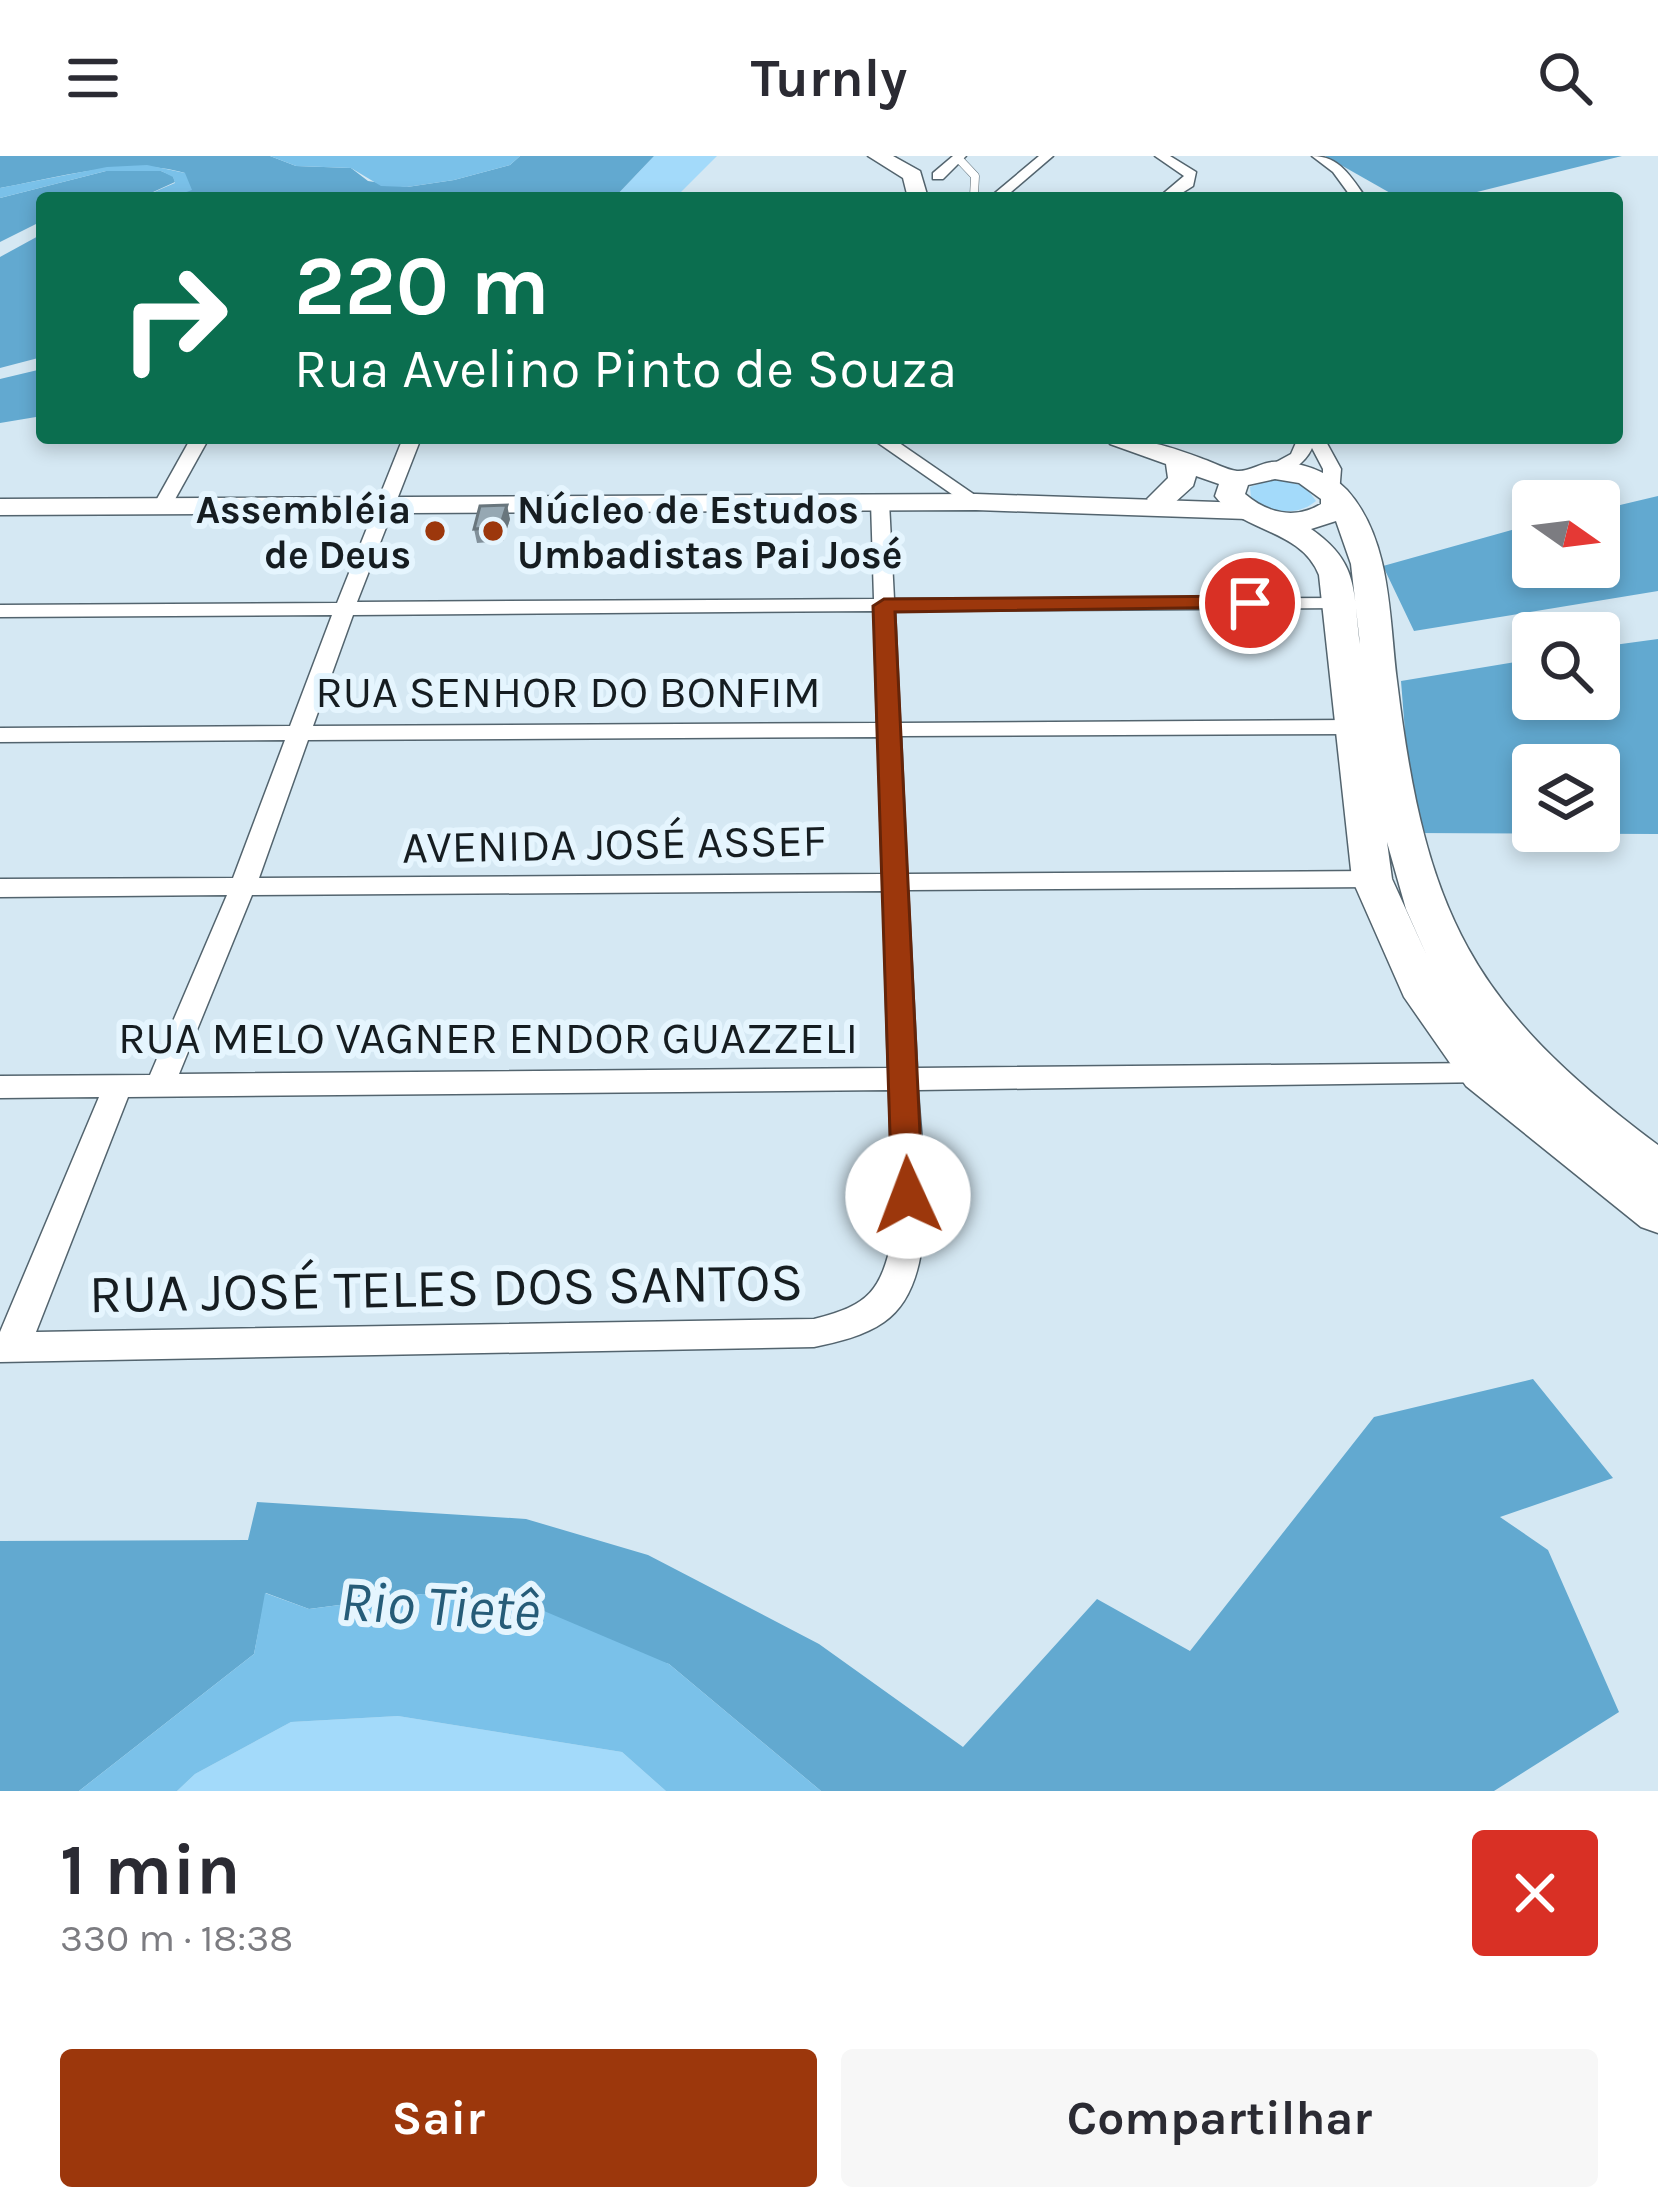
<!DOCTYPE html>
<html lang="pt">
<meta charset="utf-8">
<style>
body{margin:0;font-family:Karla,sans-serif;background:#f7f7f7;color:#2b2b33;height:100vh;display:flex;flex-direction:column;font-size:45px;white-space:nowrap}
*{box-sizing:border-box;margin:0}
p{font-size:39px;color:#7c7c81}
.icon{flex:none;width:66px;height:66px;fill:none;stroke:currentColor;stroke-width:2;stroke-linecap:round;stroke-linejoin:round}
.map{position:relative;height:1635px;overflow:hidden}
.side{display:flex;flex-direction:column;background:#fff;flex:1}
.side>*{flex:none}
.guide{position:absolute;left:36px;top:36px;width:1587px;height:252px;border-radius:12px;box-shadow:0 6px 18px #0003;background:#0b6e4f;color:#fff;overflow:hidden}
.needle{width:78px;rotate:104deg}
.tools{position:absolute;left:1512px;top:324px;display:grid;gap:24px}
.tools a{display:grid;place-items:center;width:108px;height:108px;border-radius:12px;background:#fff;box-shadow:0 6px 18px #0003;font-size:60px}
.pin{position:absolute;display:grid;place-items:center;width:102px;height:102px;color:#fff;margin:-51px;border:6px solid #fff;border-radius:50%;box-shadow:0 3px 12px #0007}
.me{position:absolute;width:132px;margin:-66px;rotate:358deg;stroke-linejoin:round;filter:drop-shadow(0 0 9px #0008)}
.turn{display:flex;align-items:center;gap:42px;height:252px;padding:0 60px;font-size:54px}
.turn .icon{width:156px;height:156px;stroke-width:2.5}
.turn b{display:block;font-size:84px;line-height:102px}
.round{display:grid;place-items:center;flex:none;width:126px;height:126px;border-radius:12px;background:#f7f7f7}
.summary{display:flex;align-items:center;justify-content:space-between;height:204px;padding:0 60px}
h1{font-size:72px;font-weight:700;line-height:90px}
.cta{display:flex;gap:24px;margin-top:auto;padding:24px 60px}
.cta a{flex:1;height:138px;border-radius:12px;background:#9c370c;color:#fff;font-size:48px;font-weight:700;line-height:138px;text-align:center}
.cta a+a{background:#f7f7f7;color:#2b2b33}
header{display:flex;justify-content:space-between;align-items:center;height:156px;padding:0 60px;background:#fff;font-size:54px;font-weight:700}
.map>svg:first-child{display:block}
</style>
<header><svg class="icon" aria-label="menu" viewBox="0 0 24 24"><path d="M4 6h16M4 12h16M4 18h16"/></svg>Turnly<svg class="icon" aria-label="search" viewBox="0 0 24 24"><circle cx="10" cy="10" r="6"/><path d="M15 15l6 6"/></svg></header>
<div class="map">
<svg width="1658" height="1635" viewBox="0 0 1658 1635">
<rect width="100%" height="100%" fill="#d5e8f3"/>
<!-- green -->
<g fill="#a3dafa">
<polygon points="654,0 717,0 675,42 614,42"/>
<path d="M1273 323 1305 330 1316 345C1297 361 1270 357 1251 342L1250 331Z"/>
<polygon points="398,1560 622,1596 666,1635 177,1635 195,1618 291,1566"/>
</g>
<!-- forest -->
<g fill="#62a9d0" fill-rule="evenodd">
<path d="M0 0H270L296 10 351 12 368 25 407 31 454 24 510 9 520 0H654L614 42H170L180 39 185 17C129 0 57 22 0 32Z"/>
<polygon points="1325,0 1622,0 1453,42 1399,42"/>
<polygon points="106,15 161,15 173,20 175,26 140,42 42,42 42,65 0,86 0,42"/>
<polygon points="42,78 42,201 0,212 0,101"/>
<polygon points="42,213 42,260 0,267 0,223"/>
<polygon points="1658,340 1658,435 1414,475 1383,410 1533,368 1533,411 1599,411 1599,354"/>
<path d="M1658 483V678L1413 677 1401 525 1533 503V543H1599V491ZM1533 609H1599V675H1533Z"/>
<polygon points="1533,1223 1613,1322 1500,1361 1548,1394 1619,1556 1494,1635 821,1635 669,1508 423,1438 309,1453 266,1437 254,1498 79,1635 0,1635 0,1385 248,1384 257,1346 526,1363 648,1399 819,1488 963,1591 1097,1443 1190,1495 1374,1261"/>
</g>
<!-- water -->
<g fill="#7ac1e9">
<polygon points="270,0 520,0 510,9 454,24 407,31 381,30 351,12 296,10"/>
<polygon points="147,9 185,17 192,34 170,42 140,42 175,27 173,21 161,15 106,15 0,42 0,32 107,11"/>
<polygon points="265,1437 309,1453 423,1438 537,1452 669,1508 821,1635 666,1635 622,1596 398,1560 291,1566 195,1618 177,1635 79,1635 254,1498"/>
</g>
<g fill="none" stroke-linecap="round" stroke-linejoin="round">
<!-- service casing -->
<g stroke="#53646e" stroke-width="9">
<polyline id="service" points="958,2 975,20 974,40 969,42"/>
</g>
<!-- minor casing -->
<g stroke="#53646e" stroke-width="3">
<g id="minor">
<polygon points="953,0 966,0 943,23 933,23 933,17"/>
<polygon points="1039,0 1053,0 1004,42 989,42"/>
<polygon points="1155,0 1170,0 1196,16 1193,30 1174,42 1158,42 1184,20"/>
<path d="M1312 0C1340 0 1351 21 1366 42H1352L1333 16Z"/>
<polygon points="191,282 209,282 169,354 155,354 153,350"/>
<path d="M403 282H421L357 446 874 443 871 346 880 340 889 346 894 443 1348 442 1351 446 1341 452 895 455 900 567 1352 564 1363 571 1352 578 901 580 907 718 1372 715 1385 723 1372 731 908 734 917 912 1482 907 1492 910 1496 918 1492 926 918 934C921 997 944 1125 884 1166 864 1180 838 1186 814 1191L0 1206V1176L99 941 0 942V920L150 919 227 739 0 741V723L233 722 285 584 0 586V572L290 570 332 459 0 461V449L337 447ZM874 455 877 567 313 570 353 459ZM878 581 882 718 259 722 308 584ZM883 735 888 912 179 918 252 739ZM889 934 893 1079C881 1135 870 1149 814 1163L36 1176 128 941Z"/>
<polygon points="871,282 892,282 985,346 969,350"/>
<path d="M1298 282H1324L1341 313 1339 338 1323 334V313L1312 292C1305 308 1286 321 1269 318V310L1291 298Z"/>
</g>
</g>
<!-- secondary casing -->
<g stroke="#53646e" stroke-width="3">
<polygon id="secondary" points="976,338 1247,347 1260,355 1247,363 976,354 0,359 0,343"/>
</g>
<!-- primary casing -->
<g stroke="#53646e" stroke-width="3">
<g id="primary">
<polygon points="868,0 893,0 920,15 928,42 908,42 903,22"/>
<path d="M1106 282C1143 282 1169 290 1203 303 1212 306 1227 314 1237 315 1248 316 1261 307 1272 306 1297 304 1330 316 1347 334 1392 384 1389 463 1397 525 1425 756 1470 849 1658 989V1077L1641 1071 1466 930 1404 841 1352 723 1319 419C1301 373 1243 377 1215 340L1219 328 1196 320 1193 330 1172 349H1152L1147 343 1168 322 1166 308 1110 288ZM1275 323 1299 327 1321 343V348C1295 364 1267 357 1245 338L1248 329ZM1336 365 1351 408 1360 488C1353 434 1359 406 1311 373ZM1387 686 1406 753 1427 800 1392 723Z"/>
</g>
</g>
<!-- service -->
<use href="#service" stroke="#fff" stroke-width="8"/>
<!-- minor -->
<use href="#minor" fill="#fff" fill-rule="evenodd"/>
<!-- secondary -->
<use href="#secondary" fill="#fff" fill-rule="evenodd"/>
<!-- primary -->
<use href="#primary" fill="#fff" fill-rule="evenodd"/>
</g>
<!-- wall -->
<polygon fill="#81909a" points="510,363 503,385 477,387 474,373"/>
<!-- shaded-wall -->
<polygon fill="#69767d" points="507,349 510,363 503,385 500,371"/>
<!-- building -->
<polygon fill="#96a8b3" stroke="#69767d" stroke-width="3" points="507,349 500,371 474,373 480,350"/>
<!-- route -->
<polygon fill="#9c370c" stroke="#652408" stroke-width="3" points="1250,440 1260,447 1257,451 895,456 923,1040 919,1049 908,1052 897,1049 892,1040 873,450 884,443"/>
<!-- markers -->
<g fill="#9c370c" stroke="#e5f5fe" stroke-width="4.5">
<circle cx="435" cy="375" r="12"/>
<circle cx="493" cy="375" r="12"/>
</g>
<g text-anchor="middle" stroke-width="12" stroke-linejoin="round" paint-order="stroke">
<!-- far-poi labels -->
<g font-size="39" font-weight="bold" fill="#161d21" stroke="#e5f5fe" text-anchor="end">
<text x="411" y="367">Assembléia<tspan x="411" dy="45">de Deus</tspan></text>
<text x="517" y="367" text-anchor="start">Núcleo de Estudos<tspan x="517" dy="45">Umbadistas Pai José</tspan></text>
</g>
<!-- street labels -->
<g font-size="45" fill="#161d21" stroke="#e5f5fe">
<text x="568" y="551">RUA SENHOR DO BONFIM</text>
<text transform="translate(614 687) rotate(-1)" y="16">AVENIDA JOSÉ ASSEF</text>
<text x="488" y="897">RUA MELO VAGNER ENDOR GUAZZELI</text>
</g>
<!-- near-street labels -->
<g font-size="54" fill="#161d21" stroke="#e5f5fe">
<text transform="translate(446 1131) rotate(-1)" y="19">RUA JOSÉ TELES DOS SANTOS</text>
</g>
<!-- near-water labels -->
<g font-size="57" font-style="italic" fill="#265c78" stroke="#e5f5fe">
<text transform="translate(440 1449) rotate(3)" y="20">Rio Tietê</text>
</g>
</g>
</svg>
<div class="tools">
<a><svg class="needle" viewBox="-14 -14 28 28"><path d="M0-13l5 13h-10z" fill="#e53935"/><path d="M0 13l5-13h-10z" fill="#7c7c81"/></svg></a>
<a><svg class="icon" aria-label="search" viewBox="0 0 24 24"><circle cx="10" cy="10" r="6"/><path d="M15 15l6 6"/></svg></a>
<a><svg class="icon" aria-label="layers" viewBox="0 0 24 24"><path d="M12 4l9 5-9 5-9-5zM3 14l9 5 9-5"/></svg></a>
</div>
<div class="pin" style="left:1250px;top:447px;background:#d93025"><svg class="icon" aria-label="arrive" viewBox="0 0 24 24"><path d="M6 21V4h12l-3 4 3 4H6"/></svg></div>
<svg class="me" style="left:908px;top:1040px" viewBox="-20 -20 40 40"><circle r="19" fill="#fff"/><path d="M0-13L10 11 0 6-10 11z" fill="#9c370c"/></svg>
<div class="guide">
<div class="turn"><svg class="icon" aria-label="right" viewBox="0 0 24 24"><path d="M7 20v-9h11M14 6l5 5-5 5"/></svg><div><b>220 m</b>Rua Avelino Pinto de Souza</div></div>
</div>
</div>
<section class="side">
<div class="summary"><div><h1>1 min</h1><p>330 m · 18:38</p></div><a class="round" style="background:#d93025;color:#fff"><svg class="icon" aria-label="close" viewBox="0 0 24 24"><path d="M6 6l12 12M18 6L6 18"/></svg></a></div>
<div class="cta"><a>Sair</a><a>Compartilhar</a></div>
</section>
